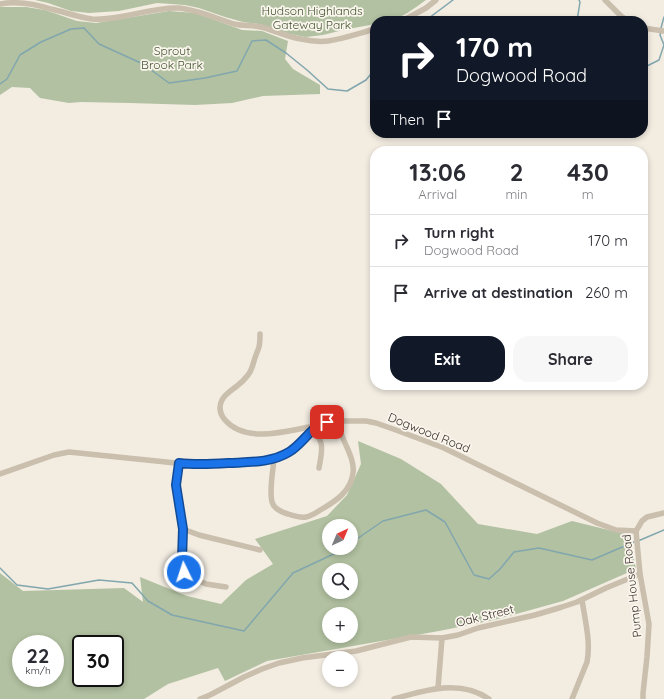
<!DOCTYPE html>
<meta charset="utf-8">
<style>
body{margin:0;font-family:Quicksand,sans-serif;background:#f7f7f7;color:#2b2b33;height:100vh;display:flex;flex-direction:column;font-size:15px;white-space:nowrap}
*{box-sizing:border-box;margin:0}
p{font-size:13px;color:#7c7c81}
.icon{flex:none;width:22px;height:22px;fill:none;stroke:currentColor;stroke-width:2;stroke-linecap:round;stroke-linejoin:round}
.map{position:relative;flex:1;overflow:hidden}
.drawer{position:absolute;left:370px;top:146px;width:278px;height:244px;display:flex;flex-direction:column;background:#fff;border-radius:16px;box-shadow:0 2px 6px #0003}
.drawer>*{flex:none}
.banner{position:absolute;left:370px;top:16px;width:278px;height:122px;border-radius:16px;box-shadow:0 2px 6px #0003;background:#111827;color:#fff;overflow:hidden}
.needle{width:26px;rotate:44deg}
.buttons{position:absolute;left:322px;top:519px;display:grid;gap:8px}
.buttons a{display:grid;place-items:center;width:36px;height:36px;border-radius:50%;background:#fff;box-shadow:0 2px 6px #0003;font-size:20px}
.speed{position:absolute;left:12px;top:635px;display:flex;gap:8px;font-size:20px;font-weight:700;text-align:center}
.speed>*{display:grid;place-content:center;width:52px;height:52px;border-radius:50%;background:#fff;box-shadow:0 2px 6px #0003;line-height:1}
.speed small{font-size:10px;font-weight:400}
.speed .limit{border:2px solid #111;border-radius:6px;background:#fff;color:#111}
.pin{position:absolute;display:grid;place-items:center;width:34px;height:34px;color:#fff;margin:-17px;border-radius:8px;box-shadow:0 2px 6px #0006}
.me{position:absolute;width:44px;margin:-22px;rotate:356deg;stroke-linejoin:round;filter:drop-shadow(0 0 3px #0008)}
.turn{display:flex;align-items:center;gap:14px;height:84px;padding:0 20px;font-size:18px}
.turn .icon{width:52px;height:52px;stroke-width:2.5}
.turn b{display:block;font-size:28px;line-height:34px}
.then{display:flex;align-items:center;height:38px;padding:0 20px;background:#0003;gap:8px;font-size:15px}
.eta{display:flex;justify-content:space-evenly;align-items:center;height:68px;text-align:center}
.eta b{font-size:24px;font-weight:700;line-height:28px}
.primary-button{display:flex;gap:8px;margin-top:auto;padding:8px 20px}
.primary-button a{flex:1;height:46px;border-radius:16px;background:#111827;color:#fff;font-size:16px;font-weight:700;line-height:46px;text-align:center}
.primary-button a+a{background:#f7f7f7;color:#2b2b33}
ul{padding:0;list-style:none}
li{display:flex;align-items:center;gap:12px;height:52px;padding:0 20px;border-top:1px solid #e1e1e2}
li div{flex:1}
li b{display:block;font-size:15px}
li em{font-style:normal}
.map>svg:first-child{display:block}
</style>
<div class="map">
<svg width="664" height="699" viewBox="0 0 664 699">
<rect width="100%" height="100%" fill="#f2ece1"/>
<!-- green -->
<g fill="#b2c1a1" fill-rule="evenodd">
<path d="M35 0H426C415 8 402 18 388 21 384 21 379 21 375 21V24L343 30 323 35 306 37 290 34 259 24 243 22 225 17 199 8 185 5 157 3 119 11 89 13 71 11 48 3Z"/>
<polygon points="0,7 26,7 45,10 77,21 96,23 169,11 196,13 242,30 262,31 288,41 285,59 293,69 320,85 320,94 263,96 232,103 195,105 130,103 81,102 69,103 40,98 30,88 12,87 0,95"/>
<path d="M358 441 401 459 441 484 478 524 537 534 572 521 629 535 636 569 563 601 494 620 439 631 267 661 225 681 218 668 168 684 144 699H0V573L23 591 124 588 143 602 140 577 187 596 221 604 246 580 273 564 255 539 327 516 347 495 361 464ZM329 526H351V548H329ZM329 570H351V592H329ZM329 614H351V636H329ZM21 644H55V678H21ZM81 644H115V678H81Z"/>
</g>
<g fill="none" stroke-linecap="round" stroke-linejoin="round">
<!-- stream -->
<g stroke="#81a6ae" stroke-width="1.5">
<polyline points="425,21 453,0"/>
<polyline points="577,21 580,2 579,0"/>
<polyline points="661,28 664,17"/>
<polyline points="661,32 660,35 664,45"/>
<polyline points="643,68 659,60 664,45"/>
<polyline points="0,84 7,79 20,55 41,42 71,29 84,28 99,44 143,64 169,83 205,78 237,71 252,41 266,40 286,53 307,70 328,89 347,91 366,80 375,69"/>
<polyline points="638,541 664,530"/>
<polyline points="351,543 383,521 426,510 445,522 474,575 489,579 500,569 514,552 539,548 592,560 634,542"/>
<polyline points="0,568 17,585 48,589 99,580 132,583 148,601 172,615 244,631 293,573 340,551 344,548"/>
</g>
<!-- minor -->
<g stroke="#cabead" stroke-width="5.5">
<polyline points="605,0 621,16 628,21"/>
<path d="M0 4C16 1 35 4 51 9 65 12 77 17 92 19 121 21 149 7 179 8 198 10 215 18 234 24 243 26 252 25 261 27 274 30 287 37 301 39 310 41 319 42 328 41 344 39 360 33 375 29"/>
<polyline points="402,21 426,8 436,0"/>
<polyline points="643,28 664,31"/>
<path d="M260 334C260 338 260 343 259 347 258 350 257 352 256 355 253 362 253 369 248 375 245 379 241 383 237 386 232 390 225 394 222 400 218 408 220 414 225 420 245 443 284 432 309 427 326 440 322 450 319 468"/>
<path d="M274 459C273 471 269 491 272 502 274 509 281 512 288 514 294 516 300 518 306 517 312 516 317 512 322 509 336 501 351 491 353 473 355 460 345 445 341 433 340 429 340 425 339 421"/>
<polyline points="179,463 176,485 183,529 182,560 184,572 186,575 206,584 226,587"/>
<polyline points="0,474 54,455 69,452 195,465 263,461 274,459 290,452 300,444 317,426 322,423 339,421 366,421 376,423 396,430 444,448 597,523 616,530 636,531"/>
<polyline points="183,529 199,535 260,550"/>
<polyline points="438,688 442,638 458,635 478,628 535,615 562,607 577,602 606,588 640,574"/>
<polyline points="200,699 210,695 244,677 262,669 279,663 302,658 356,651 411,637 442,638"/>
<path d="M394 699C425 690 460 679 489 699"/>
<path d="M572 699 587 662C591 642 585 620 582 600"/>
<polyline points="643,699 643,693 647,657 649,624 640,574 636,531 642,521 647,517 664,513"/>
</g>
</g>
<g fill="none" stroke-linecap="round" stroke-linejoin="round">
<!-- route casing -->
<g stroke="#114b97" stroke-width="10">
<path id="route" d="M184 572 182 560 183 529 176 485 179 463C196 465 212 464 229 463 249 462 271 463 289 452 303 444 312 425 327 422"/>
</g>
<!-- route -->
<use href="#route" stroke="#1a73e8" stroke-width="7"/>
</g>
<g text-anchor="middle" stroke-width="3.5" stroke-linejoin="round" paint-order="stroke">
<!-- park labels -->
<g font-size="12" fill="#435530" stroke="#faf5ed">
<text x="312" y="15">Hudson Highlands<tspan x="312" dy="14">Gateway Park</tspan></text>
<text x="172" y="55">Sprout<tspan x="172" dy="14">Brook Park</tspan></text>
</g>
<!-- street labels -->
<g font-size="12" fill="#39312b" stroke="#faf5ed">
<text transform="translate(429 433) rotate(22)" y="4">Dogwood Road</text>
<text transform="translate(632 586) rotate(-96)" y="4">Pump House Road</text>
<text transform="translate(485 616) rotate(-14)" y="4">Oak Street</text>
</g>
</g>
</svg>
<div class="buttons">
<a><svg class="needle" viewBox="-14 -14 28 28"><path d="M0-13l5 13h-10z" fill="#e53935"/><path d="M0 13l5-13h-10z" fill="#7c7c81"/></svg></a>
<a><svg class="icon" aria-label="search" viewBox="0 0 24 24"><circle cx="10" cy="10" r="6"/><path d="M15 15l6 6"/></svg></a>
<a>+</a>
<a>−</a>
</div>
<div class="speed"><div>22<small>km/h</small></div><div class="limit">30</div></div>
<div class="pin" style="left:327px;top:422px;background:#d93025"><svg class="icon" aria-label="arrive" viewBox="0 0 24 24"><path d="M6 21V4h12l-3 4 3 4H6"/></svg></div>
<svg class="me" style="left:184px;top:572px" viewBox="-20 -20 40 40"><circle r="17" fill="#1a73e8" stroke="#fff" stroke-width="3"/><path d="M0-11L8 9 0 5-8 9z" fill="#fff"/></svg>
<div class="banner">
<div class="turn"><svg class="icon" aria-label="right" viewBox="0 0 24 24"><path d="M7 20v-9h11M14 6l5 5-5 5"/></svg><div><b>170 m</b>Dogwood Road</div></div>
<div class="then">Then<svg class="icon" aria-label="arrive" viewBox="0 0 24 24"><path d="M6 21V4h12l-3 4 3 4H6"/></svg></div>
</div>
<section class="drawer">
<div class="eta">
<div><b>13:06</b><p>Arrival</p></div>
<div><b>2</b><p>min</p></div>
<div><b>430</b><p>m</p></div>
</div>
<ul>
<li><svg class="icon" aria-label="right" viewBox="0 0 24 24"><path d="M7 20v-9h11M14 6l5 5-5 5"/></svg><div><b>Turn right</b><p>Dogwood Road</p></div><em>170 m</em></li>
<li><svg class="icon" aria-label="arrive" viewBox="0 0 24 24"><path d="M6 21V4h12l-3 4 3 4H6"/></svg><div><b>Arrive at destination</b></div><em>260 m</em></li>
</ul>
<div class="primary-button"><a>Exit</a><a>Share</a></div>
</section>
</div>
